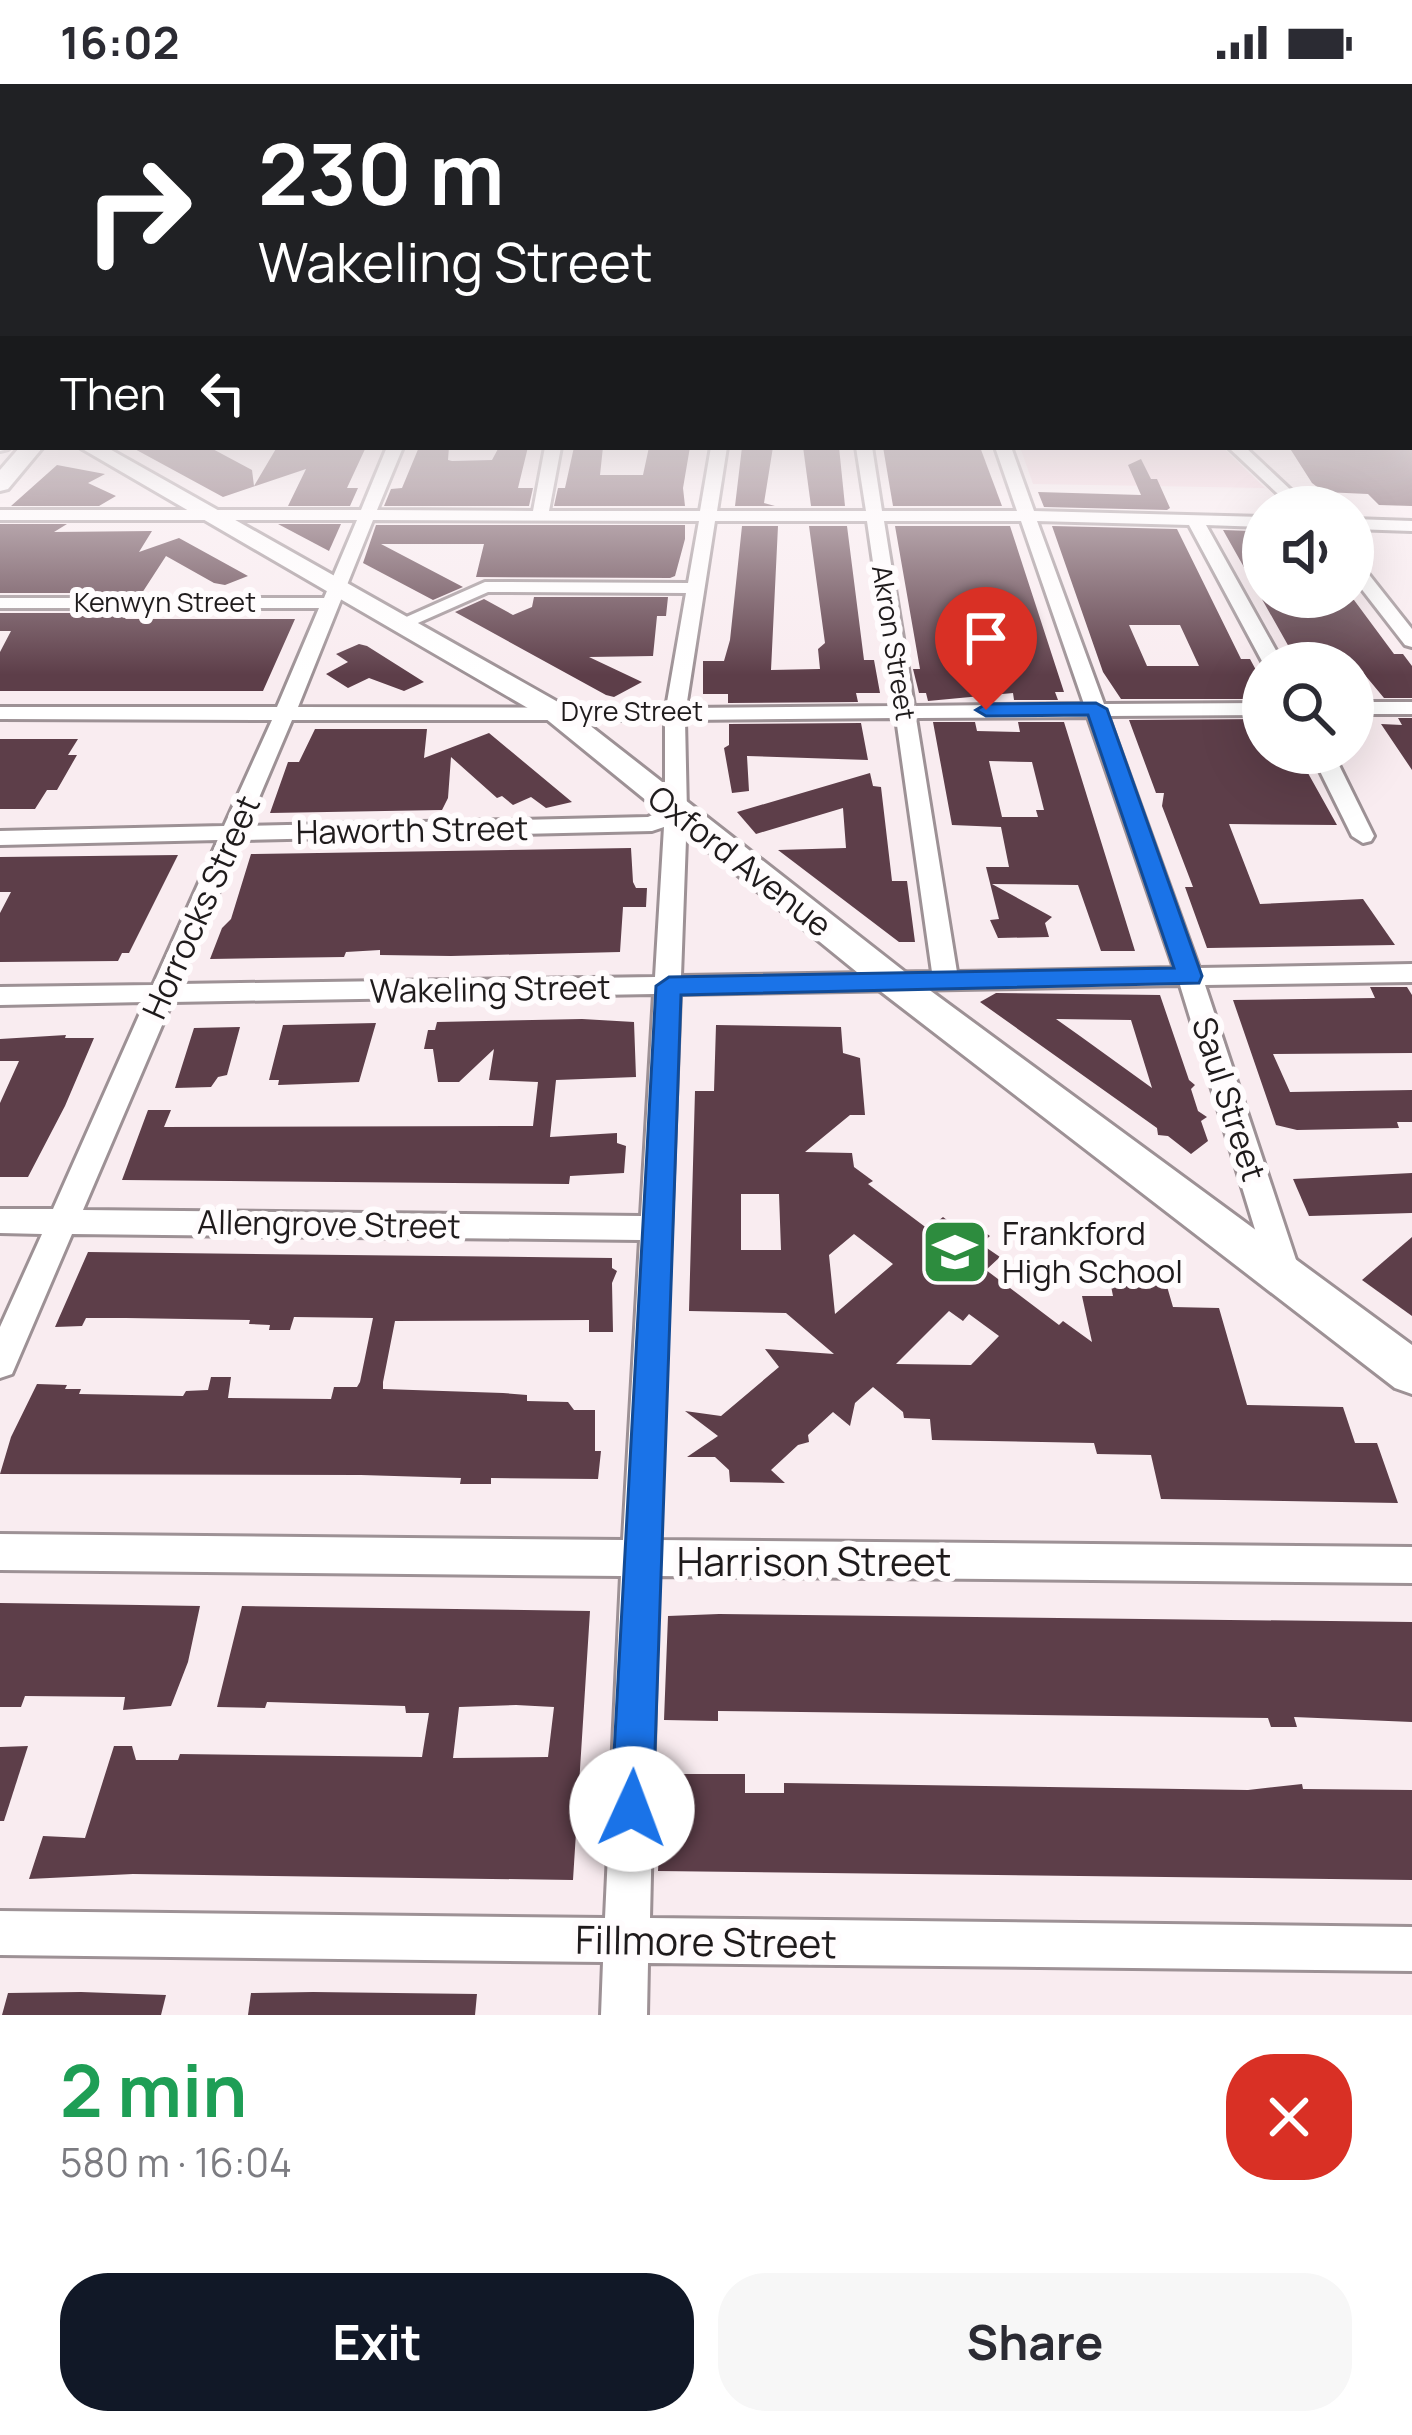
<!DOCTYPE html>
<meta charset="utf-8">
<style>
body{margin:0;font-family:Manrope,sans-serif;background:#f7f7f7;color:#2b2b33;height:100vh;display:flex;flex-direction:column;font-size:45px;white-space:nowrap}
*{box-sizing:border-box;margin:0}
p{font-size:39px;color:#7c7c81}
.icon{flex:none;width:66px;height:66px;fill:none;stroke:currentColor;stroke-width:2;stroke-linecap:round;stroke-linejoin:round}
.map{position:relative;height:1931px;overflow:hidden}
.drawer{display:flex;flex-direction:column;background:#fff;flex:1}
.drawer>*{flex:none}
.top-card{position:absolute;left:0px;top:0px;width:1413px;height:366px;box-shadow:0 12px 48px #0002;background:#202124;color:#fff;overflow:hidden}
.controls{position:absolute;left:1242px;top:402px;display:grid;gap:24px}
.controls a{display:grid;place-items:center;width:132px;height:132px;border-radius:50%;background:#fff;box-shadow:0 12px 48px #0002;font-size:60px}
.pin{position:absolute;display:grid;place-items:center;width:102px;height:102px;color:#fff;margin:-123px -51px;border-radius:50% 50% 50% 0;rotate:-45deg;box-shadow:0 0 12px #0007}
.pin .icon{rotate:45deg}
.me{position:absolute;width:132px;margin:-66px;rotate:2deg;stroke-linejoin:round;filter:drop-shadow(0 0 9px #0008)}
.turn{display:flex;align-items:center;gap:42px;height:252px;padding:0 60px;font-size:54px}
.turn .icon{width:156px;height:156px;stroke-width:2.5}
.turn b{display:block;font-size:84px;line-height:102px}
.then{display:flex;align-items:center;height:114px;padding:0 60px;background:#0003;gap:24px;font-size:45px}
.round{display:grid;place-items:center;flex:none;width:126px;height:126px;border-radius:48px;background:#f7f7f7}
.summary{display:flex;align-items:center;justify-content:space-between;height:204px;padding:0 60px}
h1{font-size:72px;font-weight:700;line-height:90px;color:#1e9e55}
.cta{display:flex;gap:24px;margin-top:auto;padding:24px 60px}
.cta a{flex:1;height:138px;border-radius:48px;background:#111827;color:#fff;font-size:48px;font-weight:700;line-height:138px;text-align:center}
.cta a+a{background:#f7f7f7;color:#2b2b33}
.status{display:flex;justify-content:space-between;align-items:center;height:84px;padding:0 60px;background:#fff;direction:ltr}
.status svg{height:33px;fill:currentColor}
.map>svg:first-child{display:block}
</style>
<div class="status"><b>16:02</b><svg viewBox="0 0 49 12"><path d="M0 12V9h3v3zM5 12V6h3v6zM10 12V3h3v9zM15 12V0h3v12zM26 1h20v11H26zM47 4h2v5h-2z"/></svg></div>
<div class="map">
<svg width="1412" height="1931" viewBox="0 0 1412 1931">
<rect width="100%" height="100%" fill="#f9ecf0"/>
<!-- green -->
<polygon fill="#f6d5df" points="1020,363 1222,363 1265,404 1033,400"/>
<!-- building -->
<g fill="#5d3e49" fill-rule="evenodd">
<polygon points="131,363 209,363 252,386 254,402 277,363 366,363 347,404 358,404 350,422 288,422 306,385 223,413"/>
<polygon points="419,363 449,363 448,376 452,377 492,376 499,363 528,363 518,404 533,404 529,422 384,422 391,405 402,404"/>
<polygon points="574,363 603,363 600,391 643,391 649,363 690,363 683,404 685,422 554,422 558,404 565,404"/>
<polygon points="742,363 773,363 764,419 775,422 735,422"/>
<polygon points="803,363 839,363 845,422 811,422"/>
<polygon points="883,363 980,363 1002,422 893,422"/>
<polygon points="1289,363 1412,363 1412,422 1379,421 1368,410 1324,408 1312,399"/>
<polygon points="1141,375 1151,395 1157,395 1170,424 1167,426 1044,423 1038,408 1141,411 1128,381"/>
<polygon points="57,381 105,390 88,399 116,412 99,422 11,422"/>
<polygon points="0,440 67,440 54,448 152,447 139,468 179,454 248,492 225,501 214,499 166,472 142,509 0,509"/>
<polygon points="278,440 341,440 329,467"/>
<polygon points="376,441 685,441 685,455 675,492 670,494 476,493 484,460 381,460 463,503 433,516 363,479"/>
<polygon points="742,442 778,442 771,586 820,585 818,565 825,559 809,442 847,442 864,576 874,576 880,609 856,609 858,618 728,619 728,610 703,610 703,577 724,577 730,556"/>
<polygon points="895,442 1010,442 1064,608 1055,608 1058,616 1014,616 1013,609 928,617 926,609 919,609 913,585 920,585"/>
<path d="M1052 442 1177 445 1241 575H1250L1263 599V615H1121L1103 588ZM1129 541H1180L1199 582H1147Z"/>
<polygon points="1223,446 1251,447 1254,453 1263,473 1263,513 1354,516 1394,570 1403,570 1412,582 1412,614 1384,614 1355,579 1298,579"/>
<polygon points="534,513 668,513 666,532 657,532 653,572 589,573 642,598 614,613 606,611 455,528 484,515 513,531 532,523"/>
<polygon points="0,529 130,529 125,535 295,535 263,607 0,607 0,568 11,547 0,547"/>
<polygon points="359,560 367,562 424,598 404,607 369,594 348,604 326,590 348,578 336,570"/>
<polygon points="1398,634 1412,634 1412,686 1381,640 1402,641"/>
<polygon points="1263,635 1263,669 1269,669 1277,682 1304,682 1337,741 1229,740 1260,820 1363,815 1395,861 1207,864 1185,803 1193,803 1162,722 1164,709 1156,709 1129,636"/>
<path d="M975 638 977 647 1020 648 1018 638H1064L1135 867H1101L1078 801 992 800 1052 833 1045 839 1049 853 998 854 990 836 999 835 986 783H1009L1001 743 952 741 933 638ZM989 677 1032 678 1044 726H1036L1038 733H1002Z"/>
<polygon points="861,639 868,676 747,672 749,707 732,709 724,664 729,661 729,640"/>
<polygon points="315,645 427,645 424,674 489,649 572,718 546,724 531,713 513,721 502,712 497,714 451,673 448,714 442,726 270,729 288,678 299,678"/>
<polygon points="0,655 78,655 68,671 77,671 57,706 47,706 35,725 0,725"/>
<polygon points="870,689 873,702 881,703 892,797 907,797 915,858 899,858 778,766 846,764 843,724 756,750 737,728"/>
<polygon points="631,764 633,798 636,804 647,804 646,823 623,823 620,868 451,872 380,871 380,866 346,868 344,873 210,875 222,844 231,835 251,770"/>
<polygon points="178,771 129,869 122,869 118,877 0,878 0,829 11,808 0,808 0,773"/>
<polygon points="1370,903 1407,903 1412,911 1412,969 1273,970 1290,1008 1412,1006 1412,1038 1397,1038 1399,1044 1297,1046 1276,1041 1233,916 1375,914"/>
<path d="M996 909 1160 911 1189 996 1195 1001 1191 1005 1198 1027 1207 1033 1201 1037 1208 1057 1191 1070 1168 1052 1158 1051 1157 1044 980 918ZM1056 935 1131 936 1152 1004 1080 952Z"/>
<polygon points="582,935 634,938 636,993 556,996 550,1053 617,1049 617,1059 626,1062 624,1089 570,1092 569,1100 122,1096 148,1026 171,1026 164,1043 533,1042 538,998 489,996 494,965 459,998 438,998 433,965 424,965 428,946 435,946 437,938"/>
<polygon points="376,939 359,998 278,1001 279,996 269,996 283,941"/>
<path d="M716 941 841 943 843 969 860 974 865 1031H850L805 1068 852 1069 854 1083 873 1097 868 1100 928 1145 943 1133 959 1145 969 1137 990 1152 981 1160 1000 1173 986 1186 1059 1241 1063 1237 1092 1258 1082 1212H1113L1110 1197 1166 1199 1173 1223 1219 1224 1247 1321 1343 1323 1355 1359H1377L1398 1419 1161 1415 1151 1371 1097 1370 1094 1359 932 1356 930 1335 904 1334 903 1328 873 1303 855 1319 850 1342 833 1328 808 1351 809 1358 798 1361 771 1386 785 1399 730 1398 729 1386 715 1373H687L718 1352 685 1327 721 1332 779 1283 765 1265 834 1270 786 1229 689 1227 695 1007H714ZM741 1110H779L781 1166H741ZM854 1150 893 1180 835 1230 829 1171ZM949 1227 963 1237 969 1230 999 1252 971 1281 896 1280Z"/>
<polygon points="240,943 227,991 218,993 211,1003 175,1004 194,944"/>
<polygon points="66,951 65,954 94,954 65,1022 28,1093 0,1093 0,1019 19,977 0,977 0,955"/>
<polygon points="1412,1089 1412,1129 1309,1132 1293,1095"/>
<polygon points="1412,1153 1412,1232 1362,1196"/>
<polygon points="88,1168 612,1174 612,1184 617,1187 612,1199 613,1248 589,1248 589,1236 395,1237 383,1298 383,1305 503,1309 527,1311 527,1317 568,1318 574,1326 595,1326 595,1367 601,1367 598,1395 491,1394 491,1400 460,1400 461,1394 361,1391 0,1390 11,1353 37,1300 67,1301 65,1305 81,1305 79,1310 183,1312 186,1307 208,1306 211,1293 231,1293 228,1314 331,1315 334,1303 357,1303 360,1298 373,1234 294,1233 290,1246 269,1246 270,1241 249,1240 250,1236 126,1234 86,1234 82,1242 55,1243"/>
<polygon points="0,1519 140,1521 200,1522 188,1578 171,1622 123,1626 125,1613 25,1612 21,1623 0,1623"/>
<path d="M242 1522 590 1527 573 1796 133 1790 29 1795 43 1752 85 1754 114 1662H132L136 1676H178L180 1670 422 1673 429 1629H406L405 1622 267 1618 265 1624 217 1623ZM516 1621 554 1623 548 1673 453 1674 459 1623Z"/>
<polygon points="719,1530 1412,1538 1412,1638 1294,1633 1297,1643 1271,1643 1268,1634 718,1627 718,1637 664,1636 668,1532"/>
<polygon points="28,1662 4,1737 0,1737 0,1663"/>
<polygon points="663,1690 745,1690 745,1709 784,1709 784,1699 1248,1706 1302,1700 1303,1705 1412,1706 1412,1796 658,1787"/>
<polygon points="313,1908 477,1910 475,1931 248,1931 251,1909"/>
<polygon points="8,1909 81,1908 166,1911 161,1931 2,1931"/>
</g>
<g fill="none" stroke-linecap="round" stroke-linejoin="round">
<!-- street casing -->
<g stroke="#9d9195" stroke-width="6">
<g id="street">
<polygon points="0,357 10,363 8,365 0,367"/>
<path d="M387 363H403L377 426 533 427 545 363H561L549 427H700L711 363H727L717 427H866L856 363H872L882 427H1017L995 363H1011L1034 427 1263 433V443L1206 441 1283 579H1263L1189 441 1037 437 1104 620 1263 619V631L1108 632 1199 884 1412 880V898L1205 901 1301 1191 1296 1200 1285 1204 1274 1200 1269 1191 1180 901 680 910 659 1456 1412 1463V1499L658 1492 650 1834 1412 1843V1887L648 1879 647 1931H601L603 1878 0 1871V1827L605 1834 621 1492 0 1486V1450L623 1456 640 1156 72 1150 12 1290 0 1294V1243L42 1150 0 1149V1125H53L145 918 0 921V903L153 901 218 756 0 761V747L224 742 272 636 0 635V623H277L319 524H0V514H324L357 436H0V426H361ZM373 436 699 437 688 499 485 498 395 538 411 542 488 508 686 509 666 624 298 623ZM715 437H867L894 622 686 624ZM884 437H1021L1084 620 914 622ZM1088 633 1174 884 957 888 916 634ZM896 634 932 888 681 892 687 728 685 636ZM292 636H665V725L648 733 247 742ZM664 743 655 893 179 900 241 756 652 747ZM654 910 641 1132 83 1126 172 918Z"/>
<polygon points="1228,363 1245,363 1309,423 1292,423"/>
<polygon points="1353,435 1412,437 1412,447 1353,445"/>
<polygon points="1353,477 1359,478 1412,545 1412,563 1405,561 1353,494"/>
<rect x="1353" y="618" width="59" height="12"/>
<polygon points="1311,669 1333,669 1374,752 1371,757 1363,759 1352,752"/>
</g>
</g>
<!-- secondary casing -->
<g stroke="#9d9195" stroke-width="6">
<g id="secondary">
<polygon points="20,363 43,363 8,405 0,407 0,386"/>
<polygon points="79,363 106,363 565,622 905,888 1412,1261 1412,1310 1395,1304 879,906 545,634"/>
</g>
</g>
<!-- street -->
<use href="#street" fill="#fff" fill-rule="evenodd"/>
<!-- secondary -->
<use href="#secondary" fill="#fff" fill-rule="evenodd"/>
</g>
<!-- sky -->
<linearGradient id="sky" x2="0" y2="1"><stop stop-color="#a2b4d8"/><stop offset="0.54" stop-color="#fcf6f8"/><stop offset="1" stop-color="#fcf6f8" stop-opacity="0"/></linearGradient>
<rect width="1412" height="591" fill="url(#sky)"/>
<!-- route -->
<polygon fill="#1a73e8" stroke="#114b97" stroke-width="3" points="1096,619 1107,625 1202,892 1199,899 681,911 653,1725 647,1740 632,1746 617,1740 611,1725 656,902 669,893 1174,884 1088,631 986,632 976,626 986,620"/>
<!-- icons -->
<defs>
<g id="school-square" transform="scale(3.45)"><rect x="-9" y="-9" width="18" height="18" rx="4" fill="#2d8c3e" stroke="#fffcfd"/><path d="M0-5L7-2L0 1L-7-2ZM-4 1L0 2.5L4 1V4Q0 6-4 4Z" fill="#fff"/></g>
</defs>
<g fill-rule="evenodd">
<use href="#school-square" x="955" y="1168"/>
</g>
<g text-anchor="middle" stroke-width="12" stroke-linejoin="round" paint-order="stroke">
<!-- far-street labels -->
<g font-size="27" fill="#1f1b1c" stroke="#fffcfd">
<text x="165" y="528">Kenwyn Street</text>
<text transform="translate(893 559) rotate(81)" y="9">Akron Street</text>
<text x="632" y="637">Dyre Street</text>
</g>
<!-- street labels -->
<g font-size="33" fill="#1f1b1c" stroke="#fffcfd">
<text transform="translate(412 746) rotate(-1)" y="12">Haworth Street</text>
<text transform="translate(740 777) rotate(38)" y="12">Oxford Avenue</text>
<text transform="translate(201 823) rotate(-66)" y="12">Horrocks Street</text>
<text transform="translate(490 905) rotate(-1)" y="12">Wakeling Street</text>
<text transform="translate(1229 1015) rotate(72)" y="12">Saul Street</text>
<text transform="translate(329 1140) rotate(1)" y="12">Allengrove Street</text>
</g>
<!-- poi labels -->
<g font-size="33" fill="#1f1b1c" stroke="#fffcfd" text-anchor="start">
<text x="1002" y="1161">Frankford<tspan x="1002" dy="38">High School</tspan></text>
</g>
<!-- near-street labels -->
<g font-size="39" fill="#1f1b1c" stroke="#fffcfd">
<text x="814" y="1492">Harrison Street</text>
<text transform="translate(706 1858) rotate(1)" y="14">Fillmore Street</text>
</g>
</g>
</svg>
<div class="controls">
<a><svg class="icon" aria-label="sound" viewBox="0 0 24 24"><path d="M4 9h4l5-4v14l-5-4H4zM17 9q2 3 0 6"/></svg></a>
<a><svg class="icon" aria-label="search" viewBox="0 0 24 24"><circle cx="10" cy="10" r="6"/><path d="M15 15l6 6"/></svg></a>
</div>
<div class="pin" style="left:986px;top:626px;background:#d93025"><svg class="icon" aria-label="arrive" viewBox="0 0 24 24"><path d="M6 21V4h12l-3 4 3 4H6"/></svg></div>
<svg class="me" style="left:632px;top:1725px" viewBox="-20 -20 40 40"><circle r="19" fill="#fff"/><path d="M0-13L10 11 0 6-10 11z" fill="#1a73e8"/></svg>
<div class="top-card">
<div class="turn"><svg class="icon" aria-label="right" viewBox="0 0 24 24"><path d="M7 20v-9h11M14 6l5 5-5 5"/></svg><div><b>230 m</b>Wakeling Street</div></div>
<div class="then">Then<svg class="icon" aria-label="left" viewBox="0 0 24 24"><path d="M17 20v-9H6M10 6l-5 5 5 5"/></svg></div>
</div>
</div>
<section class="drawer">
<div class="summary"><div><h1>2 min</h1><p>580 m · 16:04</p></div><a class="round" style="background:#d93025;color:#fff"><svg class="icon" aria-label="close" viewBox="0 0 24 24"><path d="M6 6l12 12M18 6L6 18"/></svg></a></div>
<div class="cta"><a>Exit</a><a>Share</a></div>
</section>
